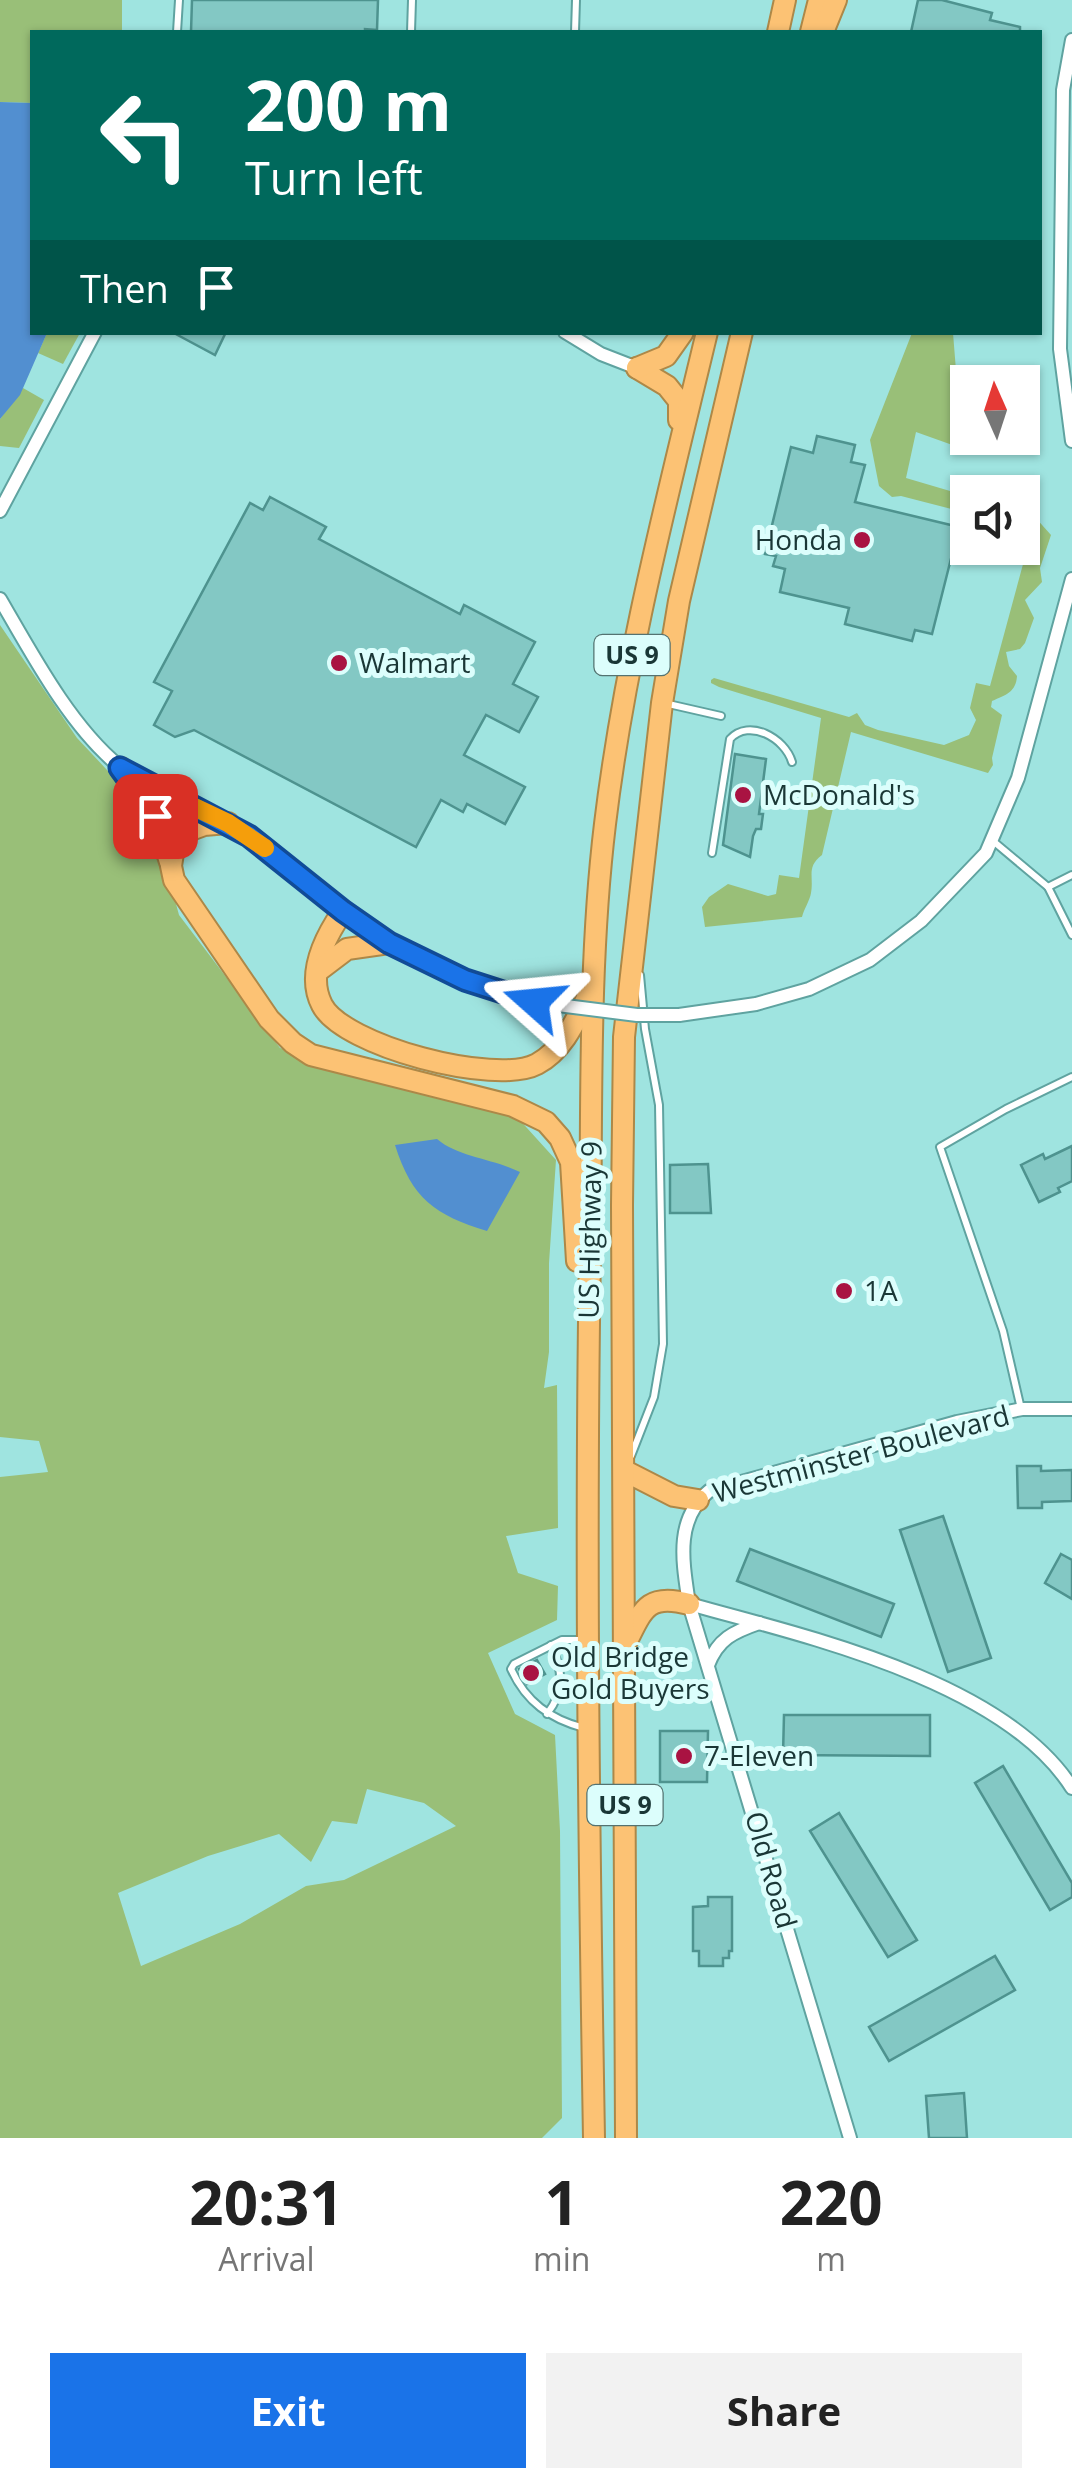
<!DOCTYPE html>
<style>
body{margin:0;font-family:"Open Sans",sans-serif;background:#f2f2f2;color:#222;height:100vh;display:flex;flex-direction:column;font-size:38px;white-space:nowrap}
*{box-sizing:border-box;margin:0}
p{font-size:32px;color:#767676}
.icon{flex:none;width:55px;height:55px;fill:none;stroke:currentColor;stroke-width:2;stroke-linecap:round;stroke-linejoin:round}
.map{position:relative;height:2138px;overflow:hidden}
.details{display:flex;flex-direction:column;background:#fff;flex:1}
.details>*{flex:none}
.banner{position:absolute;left:30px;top:30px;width:1012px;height:305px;border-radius:0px;box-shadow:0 2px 8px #0004;background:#00695c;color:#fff;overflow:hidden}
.needle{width:65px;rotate:357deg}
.fabs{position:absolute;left:950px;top:365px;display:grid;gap:20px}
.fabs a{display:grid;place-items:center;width:90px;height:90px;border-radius:0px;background:#fff;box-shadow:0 2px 8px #0004;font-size:50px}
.pin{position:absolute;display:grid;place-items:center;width:85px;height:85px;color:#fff;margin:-42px;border-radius:20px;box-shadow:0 5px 15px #0006}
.me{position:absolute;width:110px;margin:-55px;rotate:288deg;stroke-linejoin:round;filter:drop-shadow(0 0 8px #0008)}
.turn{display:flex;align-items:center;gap:35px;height:210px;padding:0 50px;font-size:45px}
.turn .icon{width:130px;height:130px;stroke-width:2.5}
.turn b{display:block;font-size:70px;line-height:85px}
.then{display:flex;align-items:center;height:95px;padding:0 50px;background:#0003;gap:20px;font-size:38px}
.eta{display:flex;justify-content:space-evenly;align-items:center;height:170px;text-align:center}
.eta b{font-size:60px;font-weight:700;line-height:70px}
.primary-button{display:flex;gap:20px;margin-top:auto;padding:20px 50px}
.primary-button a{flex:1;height:115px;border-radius:0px;background:#1a73e8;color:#fff;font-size:40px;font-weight:700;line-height:115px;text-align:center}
.primary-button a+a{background:#f2f2f2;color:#222}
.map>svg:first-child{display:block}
</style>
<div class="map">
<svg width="1072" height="2138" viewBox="0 0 1072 2138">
<rect width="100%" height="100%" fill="#9fe4e0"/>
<!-- green -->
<g fill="#99bf78" fill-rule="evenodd">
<polygon points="0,0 122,0 122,32 32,32 32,103 0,102"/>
<polygon points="47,333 80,333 63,364 38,353"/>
<polygon points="912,333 953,333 962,445 958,447 916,432 906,478 967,496 967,513 901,496 892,497 879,486 870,440"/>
<polygon points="23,388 44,400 19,448 0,446 0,419"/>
<path d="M1023 512 1034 516 1051 535 1040 568 1042 582 1025 600 1034 618 1025 643 1020 649 1006 652 1009 666 1017 676C1016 692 1006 695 992 701L991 707 1002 715 992 758 993 765 988 773 851 732 822 855C806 867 814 876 811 893 810 900 804 909 802 917L705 927 702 907 709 897 728 884 768 896 776 894 779 875 799 878 821 718 719 687 711 683V680L714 678 849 717 857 713 865 725 878 730 944 745 969 735 976 720 970 708 976 683 990 686 1032 531 1023 527Z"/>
<path d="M0 625 77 738 153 819 179 915 280 1048 517 1117 556 1160 549 1263V1352L544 1388 557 1385 558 1528 506 1536 518 1573 558 1586 557 1620 488 1653 515 1714 555 1735 560 1831 562 2118 542 2138H0V1477L48 1472 39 1441 0 1437ZM367 1789 424 1803 456 1826 344 1880 306 1886 240 1924 141 1966 118 1893 208 1856 279 1834 311 1862 332 1821 357 1824Z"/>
</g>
<!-- water -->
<g fill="#528fd0">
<polygon points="0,102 32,103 32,332 47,333 20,395 0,419"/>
<path d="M437 1139C458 1157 494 1159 520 1172L487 1231C435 1215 412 1199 395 1145Z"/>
</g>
<!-- building -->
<g fill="#83c8c4" stroke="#4e938f" stroke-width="2.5">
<polygon points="192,0 378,0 377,30 365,29 365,32 191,32"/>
<polygon points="918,0 942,0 992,13 990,20 1020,27 1020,32 911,32"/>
<polygon points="172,332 226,332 215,355"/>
<polygon points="817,436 855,445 851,462 865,465 855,502 959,527 932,634 915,630 912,641 845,624 849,608 780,592 785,569 773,566 776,556 765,554 791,447 813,453"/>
<polygon points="270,497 326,527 319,539 460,614 464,605 535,642 513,684 538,697 519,732 486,715 464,755 525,787 505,824 467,804 463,812 441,800 416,847 194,730 175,737 154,725 172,691 154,682 250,503 263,510"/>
<polygon points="735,754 766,759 759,814 763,814 761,829 756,829 753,836 750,857 723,845"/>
<polygon points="1072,1146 1072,1181 1058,1188 1060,1192 1039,1202 1021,1165 1043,1154 1045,1159"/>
<polygon points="708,1164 711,1213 670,1213 670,1165"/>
<polygon points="1017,1466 1041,1466 1041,1471 1072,1470 1072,1501 1042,1502 1042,1508 1018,1508"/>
<polygon points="943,1516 991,1658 948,1672 900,1530"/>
<polygon points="750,1549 894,1604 881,1637 737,1581"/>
<polygon points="1061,1554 1072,1560 1072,1599 1045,1583"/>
<polygon points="537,1660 545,1674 527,1684 519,1669"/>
<polygon points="784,1715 930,1715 930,1756 783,1755"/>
<polygon points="660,1731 708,1731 707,1782 660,1782"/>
<polygon points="1003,1766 1072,1883 1072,1897 1050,1910 975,1783"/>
<polygon points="839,1813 917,1940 888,1957 810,1831"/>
<polygon points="708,1897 732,1897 732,1951 729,1951 729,1958 723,1958 723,1966 699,1966 699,1951 693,1951 693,1907 708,1906"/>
<polygon points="995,1956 1015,1990 889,2061 869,2027"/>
<polygon points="964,2093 967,2138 929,2138 926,2096"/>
</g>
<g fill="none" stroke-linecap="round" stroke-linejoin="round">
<!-- service casing -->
<g stroke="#5fa3a0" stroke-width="10">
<g id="service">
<polyline points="177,32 179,0"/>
<polyline points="411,32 412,0"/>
<polyline points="575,32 576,0"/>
<polyline points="664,703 721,716"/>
<polyline points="993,841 1048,887"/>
<path d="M712 853 730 739C749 718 785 738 792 762"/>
<polyline points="1072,875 1048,887 1072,935"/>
<polyline points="1021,1409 1003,1331 940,1147 1006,1109 1072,1077"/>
<polyline points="631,1456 654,1397 663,1344 659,1105 645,1029 640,975"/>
<path d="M547 1714C565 1691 563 1671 551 1645"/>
<path d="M584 1728C550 1719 526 1702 511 1669L514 1664 562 1640H586"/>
</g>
</g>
<!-- minor casing -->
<g stroke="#5fa3a0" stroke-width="16">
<g id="minor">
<polyline points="1072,40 1063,90 1060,349 1072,441"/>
<polyline points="565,332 601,354 637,368"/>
<polyline points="0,511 95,332"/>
<path d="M0 599C32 654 70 726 119 766 156 797 207 808 247 834 296 866 336 910 386 941 431 970 484 986 534 1002"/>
<polyline points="679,1015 756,1004 809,989 870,960 921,921 986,853 1018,778 1072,579"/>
<path d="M689 1604C805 1636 1004 1681 1072 1788"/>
<path d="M708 1665C718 1639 733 1632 759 1623"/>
<path d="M850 2138 689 1604C683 1563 674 1520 709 1491L957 1422 1022 1409H1072"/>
</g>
</g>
<!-- trunk casing -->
<g stroke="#ad8848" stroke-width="24">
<g id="trunk">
<polyline points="778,32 785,0"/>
<polyline points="811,32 819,0"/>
<polyline points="823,32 836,0"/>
<polyline points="637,368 667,386 679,401 679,420"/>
<polyline points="637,368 666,356 683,332"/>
<polyline points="121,768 155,815 170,862"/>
<polyline points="228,823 204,825 185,832 174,847 171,866 174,880 269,1019 293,1043 311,1055 513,1106 546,1122 560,1138 571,1162 577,1261"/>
<path d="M343 911C325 937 306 974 322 1005 343 1046 496 1086 537 1064 565 1049 577 1017 591 990"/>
<polyline points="318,971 347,949 389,943"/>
<polyline points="625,1471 674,1496 698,1500"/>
<path d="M627 1641C643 1609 648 1593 689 1604"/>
<path d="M594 2138C589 1843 585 1548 590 1253 592 1110 588 965 605 824 625 658 668 495 707 332"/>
<polyline points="626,2138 622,1205 624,1037 662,703 679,601 742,332"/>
</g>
</g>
<!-- service -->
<use href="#service" stroke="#fff" stroke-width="6"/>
<!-- minor -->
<use href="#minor" stroke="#fff" stroke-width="12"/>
<!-- trunk -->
<use href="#trunk" stroke="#fcc274" stroke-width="20"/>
<!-- minor-bridge casing -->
<g stroke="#5fa3a0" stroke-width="16" stroke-linecap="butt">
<polyline id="minor-bridge" points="534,1002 637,1015 679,1015"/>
</g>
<!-- minor-bridge -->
<use href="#minor-bridge" stroke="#fff" stroke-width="12"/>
</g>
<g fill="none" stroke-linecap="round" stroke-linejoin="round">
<!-- route casing -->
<g stroke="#114b97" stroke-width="25">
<polyline id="route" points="155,816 120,768 249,836 343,911 389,943 465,980 534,1002"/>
</g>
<!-- route -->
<use href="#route" stroke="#1a73e8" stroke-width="18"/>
<!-- slow -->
<polyline stroke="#f59e0b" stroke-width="18" points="171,796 228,823 265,848"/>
</g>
<!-- markers -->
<g fill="#a91342" stroke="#dcfefc" stroke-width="4">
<circle cx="862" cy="540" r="10"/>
<circle cx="339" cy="663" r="10"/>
<circle cx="743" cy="795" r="10"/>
<circle cx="844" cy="1291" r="10"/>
<circle cx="531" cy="1673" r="10"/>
<circle cx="684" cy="1756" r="10"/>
</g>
<g text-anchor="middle" stroke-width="10" stroke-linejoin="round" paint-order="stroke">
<!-- shield labels -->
<g fill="#dcfefc" stroke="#547371" stroke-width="2.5">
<rect x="594.5" y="635" width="75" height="40" rx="8"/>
<rect x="587.5" y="1785" width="75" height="40" rx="8"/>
</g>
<g font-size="25" font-weight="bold" fill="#1a3736">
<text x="632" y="664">US 9</text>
<text x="625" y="1814">US 9</text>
</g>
<!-- poi labels -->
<g font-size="28" fill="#1a3736" stroke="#dcfefc" text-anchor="start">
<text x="842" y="550" text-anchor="end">Honda</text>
<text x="359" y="673">Walmart</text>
<text x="763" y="805">McDonald's</text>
<text x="864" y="1301">1A</text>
<text x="551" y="1667">Old Bridge<tspan x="551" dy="32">Gold Buyers</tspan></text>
<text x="704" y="1766">7-Eleven</text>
</g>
<!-- street labels -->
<g font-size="28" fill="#1a3736" stroke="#dcfefc">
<text transform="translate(590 1230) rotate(-89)" y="10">US Highway 9</text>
<text transform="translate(861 1454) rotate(-15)" y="10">Westminster Boulevard</text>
<text transform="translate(771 1870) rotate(74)" y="10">Old Road</text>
</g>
</g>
</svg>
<div class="fabs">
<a><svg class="needle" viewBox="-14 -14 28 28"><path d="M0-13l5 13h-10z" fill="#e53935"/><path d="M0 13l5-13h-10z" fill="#767676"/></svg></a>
<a><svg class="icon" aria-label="sound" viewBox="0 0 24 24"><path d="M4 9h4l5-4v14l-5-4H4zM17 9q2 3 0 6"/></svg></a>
</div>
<div class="pin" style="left:155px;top:816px;background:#d93025"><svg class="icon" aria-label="arrive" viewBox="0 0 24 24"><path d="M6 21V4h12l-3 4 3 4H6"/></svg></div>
<svg class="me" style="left:534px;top:1002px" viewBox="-20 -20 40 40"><path d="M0-17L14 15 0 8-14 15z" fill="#1a73e8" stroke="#fff" stroke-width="4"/></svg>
<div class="banner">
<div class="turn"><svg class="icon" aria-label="left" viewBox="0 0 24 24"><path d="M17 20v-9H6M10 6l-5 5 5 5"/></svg><div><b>200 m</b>Turn left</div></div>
<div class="then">Then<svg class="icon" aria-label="arrive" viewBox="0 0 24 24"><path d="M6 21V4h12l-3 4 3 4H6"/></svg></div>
</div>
</div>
<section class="details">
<div class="eta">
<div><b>20:31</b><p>Arrival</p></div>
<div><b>1</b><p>min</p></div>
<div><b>220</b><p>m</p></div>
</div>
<div class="primary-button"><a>Exit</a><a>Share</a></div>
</section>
